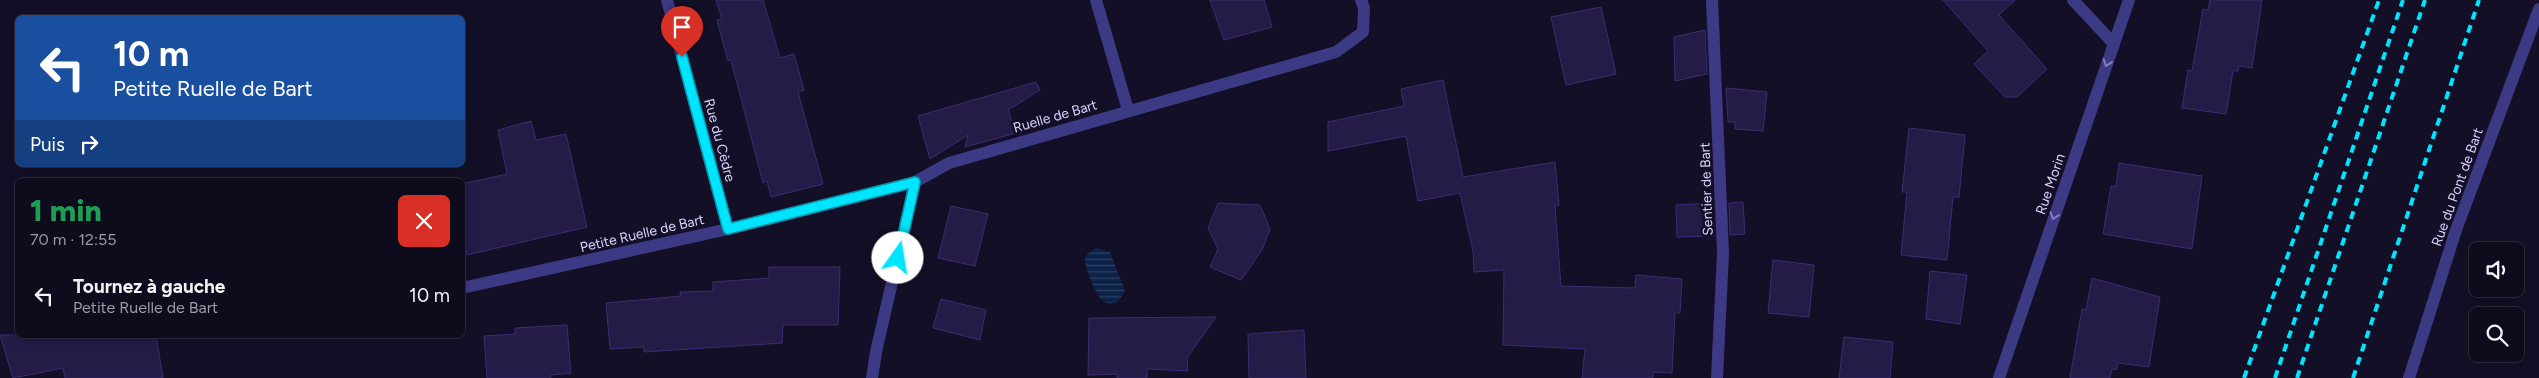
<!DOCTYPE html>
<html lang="fr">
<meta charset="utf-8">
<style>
body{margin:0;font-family:Figtree,sans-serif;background:#1c1929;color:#f1f3f6;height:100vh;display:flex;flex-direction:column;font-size:19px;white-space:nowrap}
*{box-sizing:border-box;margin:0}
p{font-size:16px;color:#9b9ba3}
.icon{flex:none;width:28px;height:28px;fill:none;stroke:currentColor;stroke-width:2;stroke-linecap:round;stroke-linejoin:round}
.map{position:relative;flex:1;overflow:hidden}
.details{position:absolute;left:15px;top:178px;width:450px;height:160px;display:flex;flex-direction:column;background:#0e0b1c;border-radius:8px;box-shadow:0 2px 12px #0003,0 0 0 1px #2e2b3b}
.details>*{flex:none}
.hud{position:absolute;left:15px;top:15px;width:450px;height:152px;border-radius:8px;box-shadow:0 2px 12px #0003,0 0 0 1px #2e2b3b;background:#1a4fa0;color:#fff;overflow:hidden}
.tools{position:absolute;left:2469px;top:242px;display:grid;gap:10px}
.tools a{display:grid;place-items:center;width:55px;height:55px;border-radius:8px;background:#0e0b1c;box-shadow:0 2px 12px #0003,0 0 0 1px #2e2b3b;font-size:25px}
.pin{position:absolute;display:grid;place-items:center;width:42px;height:42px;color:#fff;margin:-51px -21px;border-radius:50% 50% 50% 0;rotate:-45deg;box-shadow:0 0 5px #0007}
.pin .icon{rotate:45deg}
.me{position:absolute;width:55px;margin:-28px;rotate:13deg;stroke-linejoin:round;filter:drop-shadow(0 0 4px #0008)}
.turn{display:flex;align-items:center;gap:18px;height:105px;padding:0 15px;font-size:22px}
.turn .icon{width:65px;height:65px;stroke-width:2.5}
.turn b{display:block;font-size:35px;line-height:42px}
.then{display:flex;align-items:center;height:48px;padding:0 15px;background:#0003;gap:10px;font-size:19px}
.round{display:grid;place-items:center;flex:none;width:52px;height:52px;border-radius:8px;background:#1c1929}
.overview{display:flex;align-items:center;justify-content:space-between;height:85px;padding:0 15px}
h1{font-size:30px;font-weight:800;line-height:38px;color:#1e9e55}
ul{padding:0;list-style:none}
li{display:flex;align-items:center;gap:15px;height:65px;padding:0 15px}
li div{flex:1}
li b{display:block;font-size:19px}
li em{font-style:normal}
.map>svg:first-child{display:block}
</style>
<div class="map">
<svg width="2539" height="378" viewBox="0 0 2539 378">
<defs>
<pattern id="water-rules" width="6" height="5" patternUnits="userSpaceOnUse" patternTransform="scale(1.25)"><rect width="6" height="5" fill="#0c2248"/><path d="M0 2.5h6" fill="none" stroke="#2f4163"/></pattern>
</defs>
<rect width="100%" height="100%" fill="#130f26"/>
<!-- water -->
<path fill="url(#water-rules)" d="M1096 248 1110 252 1125 291 1118 302C1112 304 1107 304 1103 301 1097 297 1083 265 1085 258 1087 253 1092 251 1096 248Z"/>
<!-- building -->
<g fill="#241b47" stroke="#3b2d73">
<polygon points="716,0 763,0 780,58 794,54 804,90 798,92 823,184 771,197 767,181 763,183 731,60 728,61 717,20 722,19"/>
<polygon points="1210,0 1264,0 1272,27 1224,40"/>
<polygon points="1943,0 2015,0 1999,15 2047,69 2017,97 2005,97 1974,64 1988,51"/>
<polygon points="2210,0 2262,0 2252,68 2239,66 2238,71 2233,71 2226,114 2182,108 2188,70 2192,71 2203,9 2208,10"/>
<polygon points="1601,7 1616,74 1566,85 1551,17"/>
<polygon points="1705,30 1707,74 1675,81 1674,37"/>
<polygon points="1443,80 1463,177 1555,162 1559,205 1555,206 1561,286 1635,288 1636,275 1682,279 1680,313 1675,313 1672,373 1653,372 1653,378 1582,378 1585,349 1503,345 1504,270 1474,272 1473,251 1460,193 1418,201 1406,136 1328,151 1328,122 1404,106 1401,89"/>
<polygon points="1036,82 1040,90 1008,110 1016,133 965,147 968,135 930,159 918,116"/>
<polygon points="1726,88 1767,92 1763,131 1735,129 1735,122 1728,122"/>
<polygon points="531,121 536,140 566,134 587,227 467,255 462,234 462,184 507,174 498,130"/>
<polygon points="1909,128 1965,135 1959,197 1953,197 1947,260 1901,255 1907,192 1902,192"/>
<polygon points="2119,163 2202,176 2192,249 2103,234 2111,186 2116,187"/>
<polygon points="1743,202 1745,234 1730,235 1729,203"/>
<polygon points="1218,203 1260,205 1270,229 1262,250 1241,280 1210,267 1218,249 1208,228"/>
<polygon points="1713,203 1714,236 1677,237 1676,205"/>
<polygon points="951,206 988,214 975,266 938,258"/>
<polygon points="1773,260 1814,265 1809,317 1768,313"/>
<polygon points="769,267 840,267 838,325 783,325 782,343 644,352 644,347 610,349 606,303 681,296 680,292 713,291 713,282 769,278"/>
<polygon points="1930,271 1967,275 1960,324 1926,319"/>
<polygon points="2092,278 2160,297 2149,367 2118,363 2116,370 2112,369 2110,378 2070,378 2082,309 2086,310"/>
<polygon points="941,299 986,310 980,340 933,328"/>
<polygon points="1216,317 1187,358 1188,371 1147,369 1147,378 1117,378 1117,374 1088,375 1089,318"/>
<polygon points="567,325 571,373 551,375 551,378 487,378 484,336 515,334 515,328"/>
<polygon points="1304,330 1306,378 1249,378 1248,334"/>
<polygon points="0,335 156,335 163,378 65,378 63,368 13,378"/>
<polygon points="1844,337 1893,342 1890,378 1839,378"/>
</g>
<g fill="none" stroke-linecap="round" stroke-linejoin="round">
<!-- street -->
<g stroke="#3d3a85" stroke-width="12">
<polyline points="667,0 728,229"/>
<polyline points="1096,0 1128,110"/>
<polyline points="1712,0 1723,253 1717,378"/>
<polyline points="2073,0 2114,44"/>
<polyline points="462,288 728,229 915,182"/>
<polyline points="872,378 876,352 915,182 949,163 1336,52 1363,32 1364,8 1361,0"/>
<polyline points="1999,378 2129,0"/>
<polyline points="2409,378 2456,230 2539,9"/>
</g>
<!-- rail -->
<g stroke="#00e5ff" stroke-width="4" stroke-dasharray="8 6" stroke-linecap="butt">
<polyline points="2244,378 2379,0"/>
<polyline points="2275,378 2403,0"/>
<polyline points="2297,378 2425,0"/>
<polyline points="2353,378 2479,0"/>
</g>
</g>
<!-- one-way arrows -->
<defs><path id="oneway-chevron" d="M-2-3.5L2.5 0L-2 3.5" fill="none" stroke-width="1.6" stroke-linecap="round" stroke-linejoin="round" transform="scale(1.25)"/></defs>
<g stroke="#837fbc">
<use href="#oneway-chevron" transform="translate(2107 63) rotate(109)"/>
<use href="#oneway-chevron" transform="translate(2054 216) rotate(109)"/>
</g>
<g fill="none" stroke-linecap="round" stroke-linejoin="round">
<!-- route casing -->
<g stroke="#0095a6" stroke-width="12">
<polyline id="route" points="682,57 728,229 915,182 898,258"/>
</g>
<!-- route -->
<use href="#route" stroke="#00e5ff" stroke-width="9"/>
</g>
<g text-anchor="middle" stroke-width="5" stroke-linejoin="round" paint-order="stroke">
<!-- street labels -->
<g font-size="14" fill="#d9d4ff" stroke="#130f26">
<text transform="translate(1055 116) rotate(-16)" y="5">Ruelle de Bart</text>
<text transform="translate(720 140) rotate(75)" y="5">Rue du Cèdre</text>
<text transform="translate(2050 184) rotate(-71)" y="5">Rue Morin</text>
<text transform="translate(2457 187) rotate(-70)" y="5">Rue du Pont de Bart</text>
<text transform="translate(1706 189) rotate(-92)" y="5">Sentier de Bart</text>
<text transform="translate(642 233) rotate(-13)" y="5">Petite Ruelle de Bart</text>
</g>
</g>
</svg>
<div class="tools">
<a><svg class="icon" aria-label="sound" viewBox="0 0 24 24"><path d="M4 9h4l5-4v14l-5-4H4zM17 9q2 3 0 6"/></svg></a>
<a><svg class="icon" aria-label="search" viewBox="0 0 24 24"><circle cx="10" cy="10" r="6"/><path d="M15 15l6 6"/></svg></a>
</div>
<div class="pin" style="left:682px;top:57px;background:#d93025"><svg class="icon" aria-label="arrive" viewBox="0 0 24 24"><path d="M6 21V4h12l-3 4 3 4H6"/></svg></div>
<svg class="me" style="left:898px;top:258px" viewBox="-20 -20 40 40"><circle r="19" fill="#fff"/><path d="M0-13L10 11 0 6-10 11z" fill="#00e5ff"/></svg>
<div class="hud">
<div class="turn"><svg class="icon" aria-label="left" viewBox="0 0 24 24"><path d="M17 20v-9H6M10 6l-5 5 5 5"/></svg><div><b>10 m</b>Petite Ruelle de Bart</div></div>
<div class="then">Puis<svg class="icon" aria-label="right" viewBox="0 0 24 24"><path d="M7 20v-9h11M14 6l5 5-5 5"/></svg></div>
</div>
<section class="details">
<div class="overview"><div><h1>1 min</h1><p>70 m · 12:55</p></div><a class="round" style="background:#d93025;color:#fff"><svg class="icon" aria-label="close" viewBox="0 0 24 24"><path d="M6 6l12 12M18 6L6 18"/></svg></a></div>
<ul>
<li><svg class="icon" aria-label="left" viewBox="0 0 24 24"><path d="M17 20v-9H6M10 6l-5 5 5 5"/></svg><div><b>Tournez à gauche</b><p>Petite Ruelle de Bart</p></div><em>10 m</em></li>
</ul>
</section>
</div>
